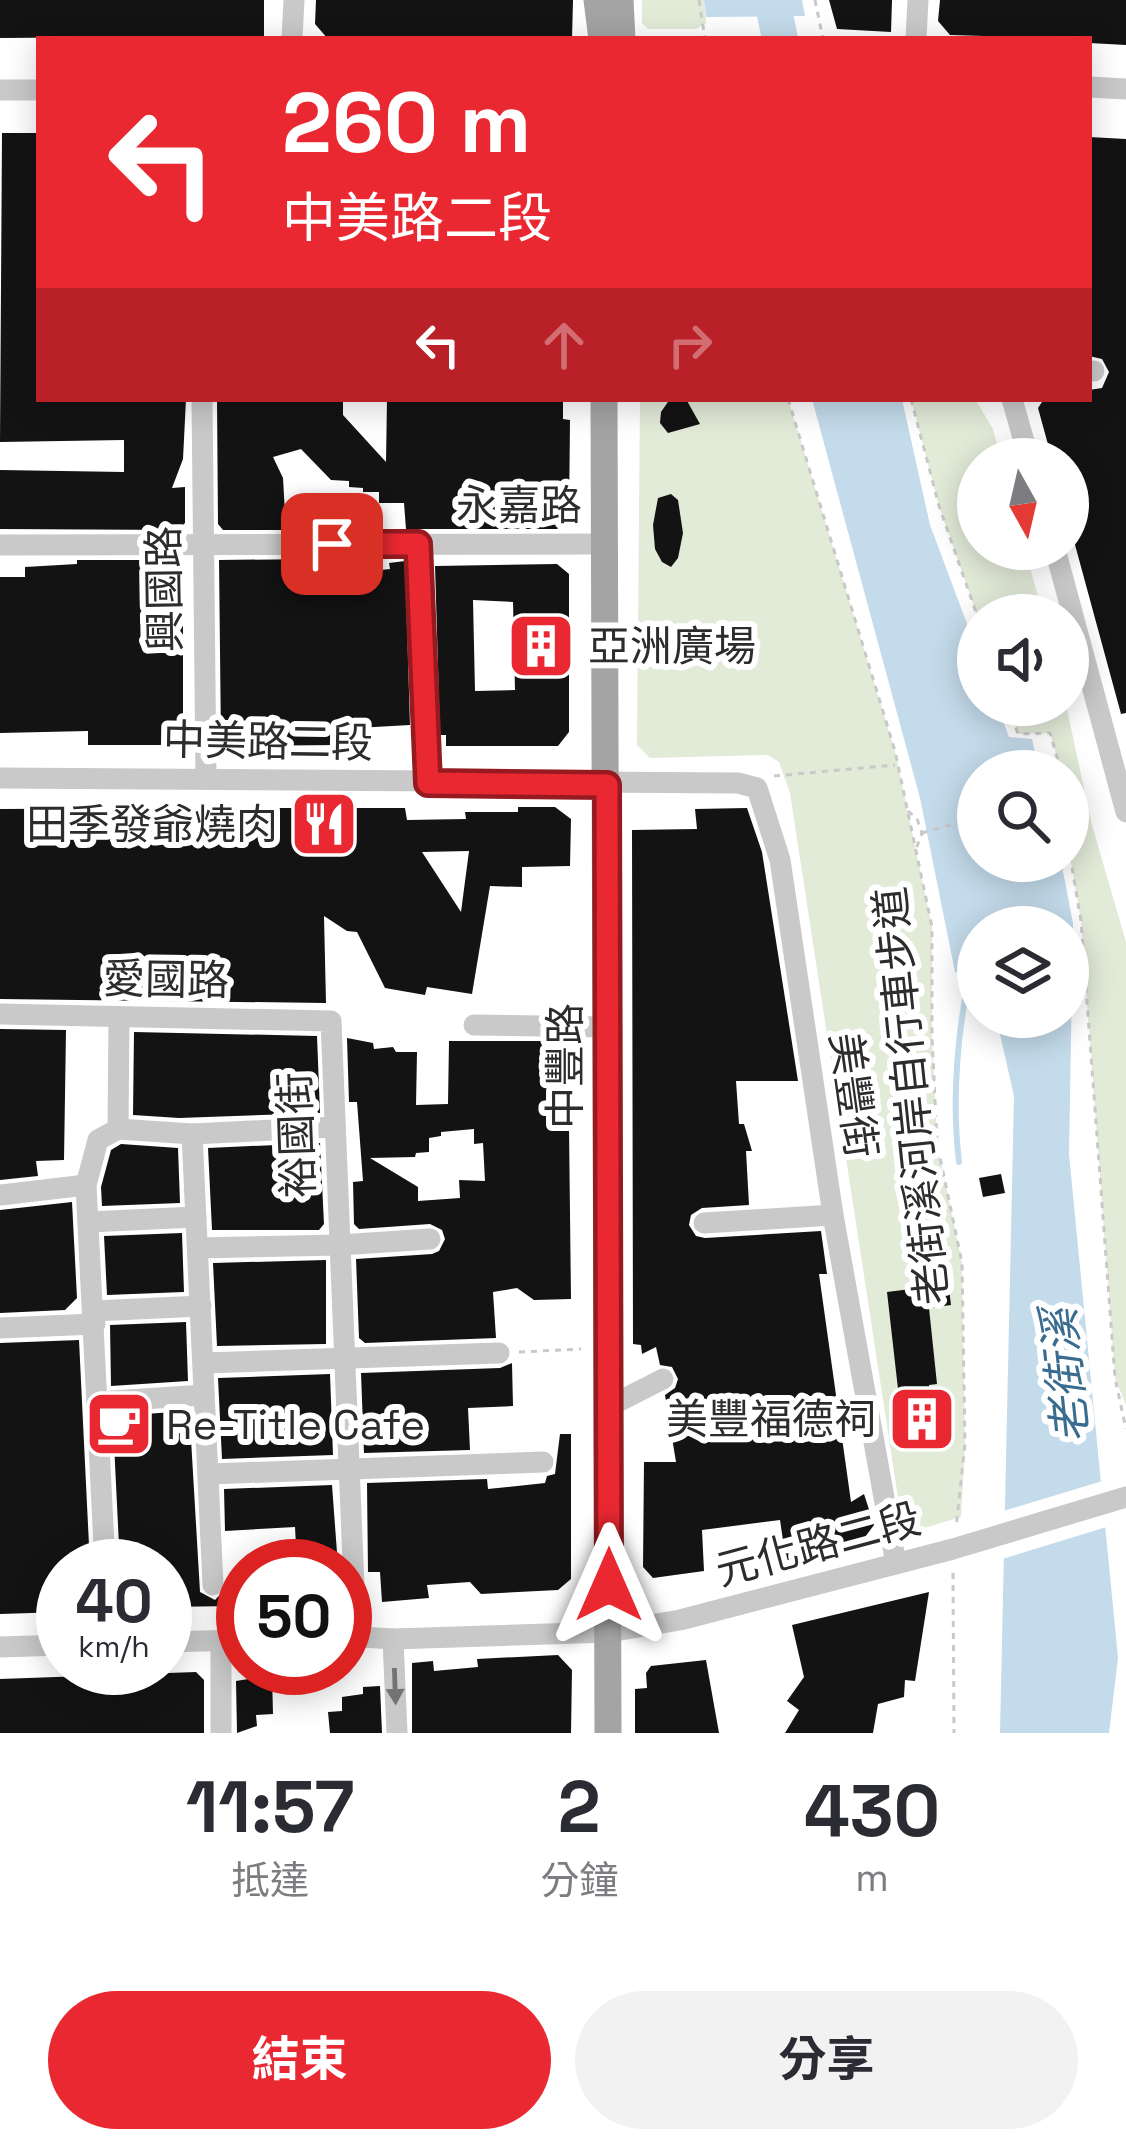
<!DOCTYPE html>
<html lang="zh-TW">
<meta charset="utf-8">
<style>
body{margin:0;font-family:"Space Grotesk","Noto Sans TC",sans-serif;background:#f2f2f3;color:#2b2b33;height:100vh;display:flex;flex-direction:column;font-size:45px;white-space:nowrap}
*{box-sizing:border-box;margin:0}
p{font-size:39px;color:#7c7c81}
.icon{flex:none;width:66px;height:66px;fill:none;stroke:currentColor;stroke-width:2;stroke-linecap:round;stroke-linejoin:round}
.map{position:relative;height:1733px;overflow:hidden}
.drawer{display:flex;flex-direction:column;background:#fff;flex:1}
.drawer>*{flex:none}
.guide{position:absolute;left:36px;top:36px;width:1056px;height:366px;border-radius:0px;box-shadow:0 6px 30px #0003;background:#e92832;color:#fff;overflow:hidden}
.needle{width:78px;rotate:172deg}
.fabs{position:absolute;left:957px;top:438px;display:grid;gap:24px}
.fabs a{display:grid;place-items:center;width:132px;height:132px;border-radius:50%;background:#fff;box-shadow:0 6px 30px #0003;font-size:60px}
.speed{position:absolute;left:36px;top:1539px;display:flex;gap:24px;font-size:60px;font-weight:700;text-align:center}
.speed>*{display:grid;place-content:center;width:156px;height:156px;border-radius:50%;background:#fff;box-shadow:0 6px 30px #0003;line-height:1}
.speed small{font-size:30px;font-weight:400}
.speed .limit{border:18px solid #d22;background:#fff;color:#111}
.pin{position:absolute;display:grid;place-items:center;width:102px;height:102px;color:#fff;margin:-51px;border-radius:24px;box-shadow:0 6px 18px #0006}
.me{position:absolute;width:132px;margin:-66px;rotate:0deg;stroke-linejoin:round;filter:drop-shadow(0 0 9px #0008)}
.turn{display:flex;align-items:center;gap:42px;height:252px;padding:0 48px;font-size:54px}
.turn .icon{width:156px;height:156px;stroke-width:2.5}
.turn b{display:block;font-size:84px;line-height:102px}
.lanes{display:flex;align-items:center;height:114px;padding:0 48px;background:#0003;justify-content:center;gap:60px;direction:ltr}
.lanes .off{opacity:.35}
.eta{display:flex;justify-content:space-evenly;align-items:center;height:204px;text-align:center}
.eta b{font-size:72px;font-weight:700;line-height:84px}
.button{display:flex;gap:24px;margin-top:auto;padding:24px 48px}
.button a{flex:1;height:138px;border-radius:72px;background:#e92832;color:#fff;font-size:48px;font-weight:700;line-height:138px;text-align:center}
.button a+a{background:#f2f2f3;color:#2b2b33}
.map>svg:first-child{display:block}
</style>
<div class="map">
<svg width="1126" height="1733" viewBox="0 0 1126 1733">
<rect width="100%" height="100%" fill="#fff"/>
<!-- green -->
<g fill="#e2ead8">
<polygon points="642,0 704,0 706,23 696,29 648,29 642,23"/>
<polygon points="640,399 788,399 895,751 932,927 932,1035 937,1143 962,1263 965,1444 961,1517 911,1532 903,1530 790,793 779,762 768,755 650,758 637,745"/>
<polygon points="911,399 975,399 993,429 1001,459 978,459 978,549 1025,549 1043,615 978,615 978,618 939,506"/>
<polygon points="1008,705 1066,705 1092,825 1126,942 1126,1405 1115,1378 1081,921 1068,844 1068,771 1061,771 1050,733 1018,734"/>
</g>
<!-- water -->
<g fill="#c4dbeb">
<polygon points="704,0 802,0 805,16 706,17"/>
<polygon points="812,399 902,399 930,525 978,653 978,705 997,705 1009,737 1032,739 1039,771 978,771 978,861 1061,861 1073,923 1069,1154 1118,1658 1109,1733 1000,1733 1014,1096 996,1017 1068,1017 1068,927 978,927 978,988 972,978 955,972 920,798"/>
</g>
<!-- pier -->
<polygon fill="#fff" points="1109,1479 1113,1525 999,1560 1000,1512"/>
<g fill="none" stroke-linecap="round" stroke-linejoin="round">
<!-- stream -->
<path stroke="#c4dbeb" stroke-width="6" d="M959 1162C951 1095 958 1027 972 961L978 959"/>
<!-- river -->
<polyline stroke="#c4dbeb" stroke-width="36" points="772,0 780,39"/>
</g>
<!-- building -->
<g fill="#131313" fill-rule="evenodd">
<polygon points="0,0 264,0 264,36 0,38"/>
<polygon points="316,0 573,0 572,39 328,39 315,24"/>
<polygon points="829,0 892,0 891,32 837,29"/>
<polygon points="940,0 1126,0 1126,45 1089,43 1089,39 950,35 938,21"/>
<polygon points="2,133 39,133 39,399 186,399 183,459 172,488 185,487 185,523 178,530 0,529 0,470 124,472 124,440 0,442"/>
<polygon points="1089,137 1126,139 1126,713 1121,714 1068,519 1068,459 1052,459 1038,408 1044,399 1089,399 1089,390 1102,388 1109,372 1102,359 1089,356"/>
<polygon points="217,399 343,399 343,415 386,462 387,399 563,399 563,419 570,420 569,518 557,529 406,529 404,503 379,503 379,492 363,492 363,488 349,487 349,481 331,480 301,449 273,457 283,478 286,530 223,530 218,524"/>
<polygon points="670,399 686,399 700,424 668,433 660,423 661,412"/>
<polygon points="671,494 678,500 683,533 678,558 671,567 662,562 655,549 653,525 658,498"/>
<polygon points="313,559 309,580 371,576 371,571 390,569 389,563 405,561 410,725 339,729 340,745 224,746 221,742 219,560"/>
<polygon points="77,560 171,560 183,571 183,731 173,745 88,745 88,731 0,733 0,577 25,577 25,567 77,564"/>
<path d="M557 564 569 574V732L558 746H446V735H440L435 566ZM473 600 513 602 515 690 475 691Z"/>
<path d="M518 807H555L571 819 570 866 522 867V887L490 886 472 994 427 987 425 995 385 988 357 932 347 931 324 916 326 1003 0 999V809L183 808 184 831H212V808H405L407 820 466 819 465 812H518ZM469 851 461 912 422 852Z"/>
<polygon points="747,808 762,852 798,1081 736,1081 739,1124 744,1124 752,1151 746,1151 749,1205 702,1208 691,1215 689,1225 696,1236 705,1238 821,1231 827,1274 819,1274 851,1502 864,1494 874,1525 862,1541 786,1561 780,1520 702,1530 704,1571 653,1578 643,1567 644,1462 676,1462 665,1395 675,1388 678,1379 672,1367 660,1365 656,1347 642,1354 641,1345 633,1344 632,830 697,829 695,809"/>
<polygon points="0,1029 66,1030 64,1160 36,1161 38,1176 0,1180"/>
<polygon points="134,1032 317,1036 320,1113 179,1118 133,1115"/>
<path d="M347 1038 373 1043 374 1049 393 1047 396 1052H417L416 1105 448 1104 449 1041H568L571 1299 534 1300 517 1288 493 1292 496 1338 365 1343 359 1338 356 1259 432 1254 439 1251 445 1239 442 1230 430 1224 359 1229 354 1224 353 1182 363 1181 357 1102H349ZM474 1129V1144L483 1143 485 1181 459 1180 460 1198 418 1201V1187L370 1158 415 1157 416 1153 429 1152V1138L441 1136V1132Z"/>
<polygon points="320,1143 324,1224 319,1230 212,1230 208,1148"/>
<polygon points="121,1144 178,1148 180,1203 102,1206 101,1187 111,1150"/>
<polygon points="1001,1174 1005,1193 983,1197 979,1178"/>
<polygon points="72,1202 77,1298 65,1310 0,1313 0,1210"/>
<polygon points="182,1233 184,1292 107,1295 104,1236"/>
<polygon points="326,1260 326,1344 217,1346 213,1263"/>
<polygon points="927,1287 928,1291 949,1289 951,1305 929,1308 937,1384 929,1385 936,1439 914,1442 907,1388 898,1389 887,1292"/>
<polygon points="186,1322 188,1381 111,1386 110,1325"/>
<polygon points="79,1340 90,1566 63,1566 63,1612 0,1614 0,1343"/>
<polygon points="512,1363 513,1406 468,1408 470,1450 364,1453 361,1373 500,1368"/>
<polygon points="330,1374 333,1455 222,1459 218,1378"/>
<polygon points="172,1412 177,1423 190,1422 200,1592 215,1600 227,1587 236,1587 234,1606 165,1607 165,1566 120,1566 113,1423 120,1416"/>
<polygon points="560,1434 571,1434 571,1579 558,1590 481,1594 470,1582 427,1585 429,1598 382,1602 380,1572 368,1572 367,1483 487,1479 488,1489 545,1483 547,1476 555,1474"/>
<polygon points="332,1485 338,1566 297,1566 295,1527 225,1531 224,1489"/>
<polygon points="929,1592 915,1681 905,1680 904,1697 878,1704 873,1733 785,1733 799,1710 787,1701 804,1677 792,1625"/>
<polygon points="558,1655 572,1670 571,1733 412,1733 412,1663 433,1661 434,1671 478,1667 477,1659"/>
<polygon points="706,1660 719,1733 635,1733 635,1689 647,1688 646,1673 651,1666"/>
<polygon points="196,1672 204,1680 204,1733 0,1733 0,1679"/>
<polygon points="272,1675 273,1714 256,1715 257,1726 237,1733 236,1681"/>
<polygon points="380,1686 382,1733 330,1733 328,1712 342,1711 342,1697 363,1694 363,1687"/>
</g>
<g fill="none" stroke-linecap="round" stroke-linejoin="round">
<!-- path -->
<g stroke="#c9c9c9" stroke-width="3" stroke-dasharray="6 6" stroke-linecap="butt">
<polyline points="699,0 705,39"/>
<polyline points="815,0 823,39"/>
<polyline points="788,399 895,751 932,927 932,1035 937,1143 962,1263 965,1444 956,1528"/>
<polyline points="911,399 939,506 978,618"/>
<polyline points="1008,705 1018,734 1050,733 1061,771"/>
<polyline points="774,776 895,765"/>
<polyline points="1068,799 1068,821"/>
<polyline points="908,811 917,819 922,833 916,849"/>
<polyline points="922,833 978,817"/>
<polyline points="1068,844 1081,921 1115,1378 1126,1429"/>
<polyline points="519,1352 581,1349"/>
<polyline points="953,1573 954,1733"/>
</g>
<!-- minor -->
<g stroke="#c9c9c9" stroke-width="21">
<polyline points="292,39 294,0"/>
<polyline points="916,39 918,0"/>
<polyline points="1089,87 1126,89"/>
<polyline points="0,90 39,90"/>
<polyline points="1089,371 1094,371"/>
<polyline points="202,399 206,778"/>
<polyline points="1012,399 1029,459"/>
<polyline points="419,544 427,783"/>
<polyline points="0,545 605,544"/>
<polyline points="1055,549 1126,812"/>
<polyline points="0,778 738,783 757,788 780,860 833,1215 896,1564"/>
<polyline points="0,1014 331,1021 356,1636"/>
<polyline points="474,1025 607,1027"/>
<polyline points="118,1129 192,1134 335,1127"/>
<polyline points="192,1134 213,1585"/>
<polyline points="0,1195 86,1185"/>
<polyline points="88,1222 196,1217"/>
<polyline points="704,1223 833,1215"/>
<polyline points="198,1248 340,1245 430,1239"/>
<polyline points="94,1311 201,1306"/>
<polyline points="0,1328 95,1324"/>
<polyline points="205,1363 499,1353"/>
<polyline points="97,1402 204,1395"/>
<polyline points="608,1407 663,1379"/>
<polyline points="210,1474 543,1462"/>
<polyline points="105,1566 86,1185 98,1140 118,1129 119,1017"/>
<polyline points="346,1636 393,1639 609,1632 680,1620 953,1549 1126,1497"/>
<polyline points="393,1639 397,1733"/>
<polyline points="221,1641 221,1733"/>
<polyline points="165,1642 243,1640"/>
<polyline points="0,1647 63,1645"/>
</g>
<!-- major -->
<g stroke="#a4a4a4" stroke-width="27">
<polyline points="597,0 602,39"/>
<polyline points="620,0 622,39"/>
<polyline points="604,399 608,1733"/>
</g>
</g>
<!-- one-way arrows -->
<defs><path id="oneway-solid" d="M-6-.8H1V-3.2L6.5 0L1 3.2V.8H-6Z" transform="scale(3)"/></defs>
<use fill="#737373" href="#oneway-solid" transform="translate(395 1686) rotate(88)"/>
<g fill="none" stroke-linecap="round" stroke-linejoin="round">
<!-- route casing -->
<g stroke="#971a20" stroke-width="30">
<polyline id="route" points="332,544 418,544 428,783 607,785 609,1585"/>
</g>
<!-- route -->
<use href="#route" stroke="#e92832" stroke-width="21"/>
</g>
<!-- icons -->
<defs>
<g id="building-square" transform="scale(3.45)"><rect x="-9" y="-9" width="18" height="18" rx="4" fill="#e92832" stroke="#fff"/><path d="M-4-6H4V6H1V3H-1V6H-4ZM-2.5-4.3h1.7v1.8h-1.7ZM.8-4.3h1.7v1.8H.8ZM-2.5-1h1.7V.8h-1.7ZM.8-1h1.7V.8H.8Z" fill="#fff"/></g>
<g id="restaurant-square" transform="scale(3.45)"><rect x="-9" y="-9" width="18" height="18" rx="4" fill="#e92832" stroke="#fff"/><path d="M-5-6h1v4h1v-4h1v4h1v-4h1v5L-1.5 .5V6h-2V.5L-5-1ZM5-6V6H3V1.5H1.5Q1.5-4 5-6Z" fill="#fff"/></g>
<g id="cafe-square" transform="scale(3.45)"><rect x="-9" y="-9" width="18" height="18" rx="4" fill="#e92832" stroke="#fff"/><path d="M-5.5-4.5H6V0H3Q3 3.5 0 3.5H-2.5Q-5.5 3.5-5.5 0ZM3-3.2v2h1.7v-2ZM-6 4.5H4V6H-6Z" fill="#fff"/></g>
</defs>
<g fill-rule="evenodd">
<use href="#building-square" x="541" y="646"/>
<use href="#restaurant-square" x="324" y="824"/>
<use href="#building-square" x="922" y="1419"/>
<use href="#cafe-square" x="119" y="1424"/>
</g>
<g text-anchor="middle" stroke-width="12" stroke-linejoin="round" paint-order="stroke">
<!-- street labels -->
<g font-size="42" fill="#2c2c2c" stroke="#fff">
<text x="519" y="520">永嘉路</text>
<text transform="translate(164 589) rotate(-91)" y="15">興國路</text>
<text transform="translate(268 741) rotate(1)" y="15">中美路二段</text>
<text transform="translate(166 979) rotate(1)" y="15">愛國路</text>
<text transform="translate(565 1066) rotate(-90)" y="15">中豐路</text>
<text transform="translate(854 1095) rotate(82)" y="15">美豐街</text>
<text transform="translate(911 1096) rotate(-96)" y="15">老街溪河岸自行車步道</text>
<text transform="translate(296 1135) rotate(-92)" y="15">裕國街</text>
<text transform="translate(818 1544) rotate(-15)" y="15">元化路二段</text>
</g>
<!-- poi labels -->
<g font-size="42" fill="#2c2c2c" stroke="#fff" text-anchor="start">
<text x="588" y="661">亞洲廣場</text>
<text x="278" y="839" text-anchor="end">田季發爺燒肉</text>
<text x="876" y="1434" text-anchor="end">美豐福德祠</text>
<text x="166" y="1439">Re-Title Cafe</text>
</g>
<!-- water labels -->
<g font-size="45" font-style="italic" fill="#396c8f" stroke="#fff">
<text transform="translate(1065 1376) rotate(-96)" y="16">老街溪</text>
</g>
</g>
</svg>
<div class="fabs">
<a><svg class="needle" viewBox="-14 -14 28 28"><path d="M0-13l5 13h-10z" fill="#e53935"/><path d="M0 13l5-13h-10z" fill="#7c7c81"/></svg></a>
<a><svg class="icon" aria-label="sound" viewBox="0 0 24 24"><path d="M4 9h4l5-4v14l-5-4H4zM17 9q2 3 0 6"/></svg></a>
<a><svg class="icon" aria-label="search" viewBox="0 0 24 24"><circle cx="10" cy="10" r="6"/><path d="M15 15l6 6"/></svg></a>
<a><svg class="icon" aria-label="layers" viewBox="0 0 24 24"><path d="M12 4l9 5-9 5-9-5zM3 14l9 5 9-5"/></svg></a>
</div>
<div class="speed"><div>40<small>km/h</small></div><div class="limit">50</div></div>
<div class="pin" style="left:332px;top:544px;background:#d93025"><svg class="icon" aria-label="arrive" viewBox="0 0 24 24"><path d="M6 21V4h12l-3 4 3 4H6"/></svg></div>
<svg class="me" style="left:609px;top:1585px" viewBox="-20 -20 40 40"><path d="M0-17L14 15 0 8-14 15z" fill="#e92832" stroke="#fff" stroke-width="4"/></svg>
<div class="guide">
<div class="turn"><svg class="icon" aria-label="left" viewBox="0 0 24 24"><path d="M17 20v-9H6M10 6l-5 5 5 5"/></svg><div><b>260 m</b>中美路二段</div></div>
<div class="lanes"><svg class="icon" aria-label="left" viewBox="0 0 24 24"><path d="M17 20v-9H6M10 6l-5 5 5 5"/></svg><svg class="icon off" aria-label="ahead" viewBox="0 0 24 24"><path d="M12 20V5M6 11l6-6 6 6"/></svg><svg class="icon off" aria-label="right" viewBox="0 0 24 24"><path d="M7 20v-9h11M14 6l5 5-5 5"/></svg></div>
</div>
</div>
<section class="drawer">
<div class="eta">
<div><b>11:57</b><p>抵達</p></div>
<div><b>2</b><p>分鐘</p></div>
<div><b>430</b><p>m</p></div>
</div>
<div class="button"><a>結束</a><a>分享</a></div>
</section>
